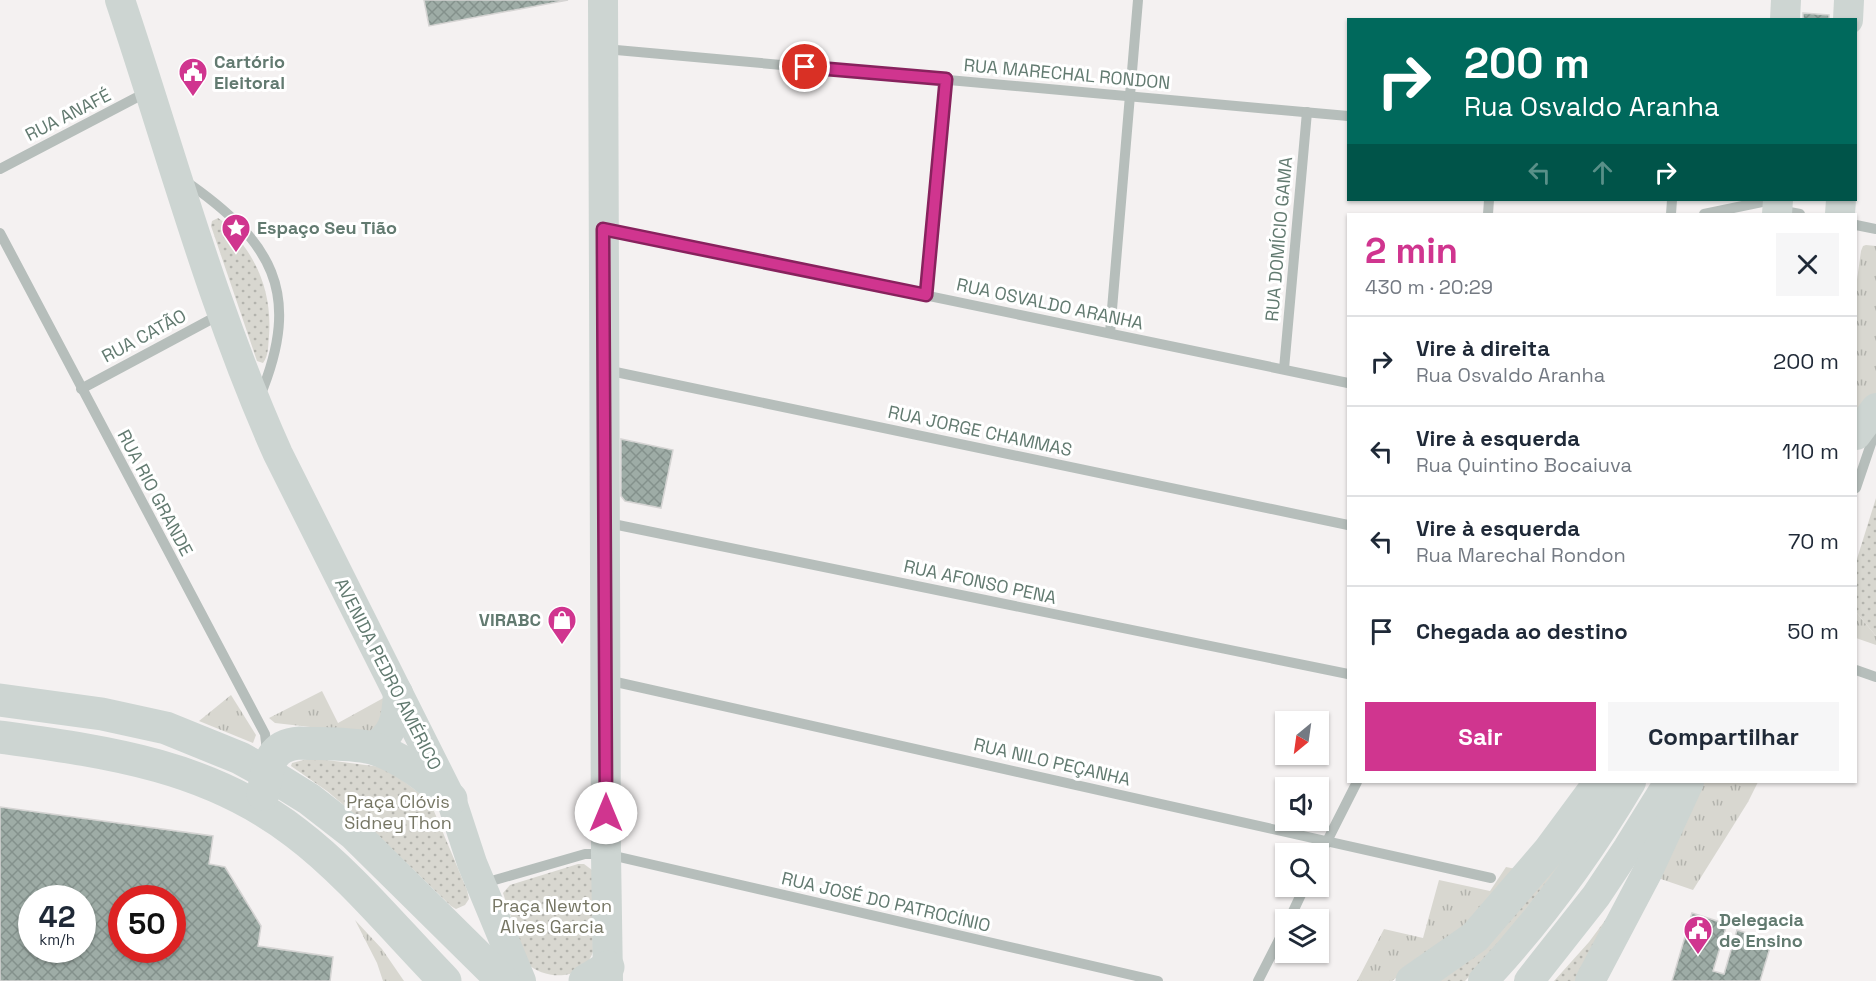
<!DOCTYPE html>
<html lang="pt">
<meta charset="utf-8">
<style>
body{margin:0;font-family:"Space Grotesk",sans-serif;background:#f6f6f7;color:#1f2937;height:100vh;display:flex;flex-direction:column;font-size:22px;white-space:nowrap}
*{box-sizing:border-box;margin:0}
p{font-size:20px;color:#747a83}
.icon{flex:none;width:33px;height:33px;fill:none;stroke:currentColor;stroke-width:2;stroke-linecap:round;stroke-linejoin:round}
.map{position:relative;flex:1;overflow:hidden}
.details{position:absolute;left:1347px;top:213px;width:510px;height:570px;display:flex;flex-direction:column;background:#fff;border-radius:0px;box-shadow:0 2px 4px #0004}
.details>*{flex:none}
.top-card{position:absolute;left:1347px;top:18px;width:510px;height:183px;border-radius:0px;box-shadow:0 2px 4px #0004;background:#00695c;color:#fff;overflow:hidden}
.needle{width:39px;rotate:209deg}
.tools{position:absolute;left:1275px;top:711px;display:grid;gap:12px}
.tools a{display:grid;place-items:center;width:54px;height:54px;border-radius:0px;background:#fff;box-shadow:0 2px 4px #0004;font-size:30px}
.speed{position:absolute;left:18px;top:885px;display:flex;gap:12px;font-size:30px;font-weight:700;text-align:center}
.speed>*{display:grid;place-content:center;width:78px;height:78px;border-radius:50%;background:#fff;box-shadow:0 2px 4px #0004;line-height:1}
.speed small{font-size:15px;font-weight:400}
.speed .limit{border:9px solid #d22;background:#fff;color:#111}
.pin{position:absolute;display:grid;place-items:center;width:51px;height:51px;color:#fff;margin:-26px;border:3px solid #fff;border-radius:50%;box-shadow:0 2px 6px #0007}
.me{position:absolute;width:66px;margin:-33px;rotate:0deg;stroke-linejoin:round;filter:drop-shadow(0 0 4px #0008)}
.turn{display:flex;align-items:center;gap:21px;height:126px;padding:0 18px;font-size:27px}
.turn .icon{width:78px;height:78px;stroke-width:2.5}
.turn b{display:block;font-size:42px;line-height:51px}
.lanes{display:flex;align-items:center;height:57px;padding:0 18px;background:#0003;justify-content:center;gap:30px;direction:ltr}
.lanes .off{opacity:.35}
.round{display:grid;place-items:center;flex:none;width:63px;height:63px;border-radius:0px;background:#f6f6f7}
.overview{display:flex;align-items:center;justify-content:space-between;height:102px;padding:0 18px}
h1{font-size:36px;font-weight:600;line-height:45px;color:#d0358f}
.action{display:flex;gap:12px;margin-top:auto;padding:12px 18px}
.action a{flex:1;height:69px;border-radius:0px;background:#d0358f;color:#fff;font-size:24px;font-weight:600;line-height:69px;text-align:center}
.action a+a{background:#f6f6f7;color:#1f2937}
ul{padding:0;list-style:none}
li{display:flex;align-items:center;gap:18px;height:90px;padding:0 18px;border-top:2px solid #e0e1e3}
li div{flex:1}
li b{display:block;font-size:22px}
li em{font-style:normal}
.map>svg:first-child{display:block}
</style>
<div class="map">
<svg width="1876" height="981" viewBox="0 0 1876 981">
<defs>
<pattern id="grass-tufts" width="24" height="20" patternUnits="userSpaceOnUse" patternTransform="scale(1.5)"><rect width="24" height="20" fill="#d8d7d0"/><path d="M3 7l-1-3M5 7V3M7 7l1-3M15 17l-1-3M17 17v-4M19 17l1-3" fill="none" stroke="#b3b3ad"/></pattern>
<pattern id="park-dots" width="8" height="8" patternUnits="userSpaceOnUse" patternTransform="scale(1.5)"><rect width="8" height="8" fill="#d8d7d0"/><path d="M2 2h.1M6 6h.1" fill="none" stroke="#b3b3ad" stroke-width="1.8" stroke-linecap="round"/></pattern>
<pattern id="building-cross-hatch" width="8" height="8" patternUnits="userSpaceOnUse" patternTransform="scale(1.5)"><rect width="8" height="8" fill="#9eaca6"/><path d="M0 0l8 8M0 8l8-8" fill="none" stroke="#84918c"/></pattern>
</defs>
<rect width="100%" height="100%" fill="#f4f1f1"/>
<!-- grass -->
<g fill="url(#grass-tufts)">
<polygon points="1866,245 1876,246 1876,395 1856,421 1856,287 1861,251 1863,246"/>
<polygon points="1856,612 1876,636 1876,645 1856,638"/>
<polygon points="322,691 338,723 387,696 381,728 363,733 275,723 269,718"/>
<polygon points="231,695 256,735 253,743 199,721"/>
<polygon points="1703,782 1758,782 1748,802 1693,890 1658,878"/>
<polygon points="1506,867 1521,870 1483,911 1392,981 1357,981 1384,929 1423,938 1439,880 1490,891"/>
<polygon points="355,920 382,949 404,981 383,981 377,963"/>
</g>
<!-- park -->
<g fill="url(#park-dots)">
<path d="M218 218C225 222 230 229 235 235 260 263 272 298 269 336 268 345 269 355 263 363L257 361 211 226 212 221Z"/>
<polygon points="1876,498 1876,636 1856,612 1856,562"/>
<polygon points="311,758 381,767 389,770 427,799 431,804 467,890 469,899 465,905 456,909 451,906 365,823 327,791 291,766 292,763"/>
<polygon points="1584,834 1497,946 1465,981 1434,981"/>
<path d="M578 864H584L592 870 593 952C582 981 547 981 526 963L503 893 510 885Z"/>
<polygon points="1621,899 1577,981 1554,981 1589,942"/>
</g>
<!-- building -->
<g fill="url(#building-cross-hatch)" stroke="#d5d4d3" stroke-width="1.5" fill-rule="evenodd">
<polygon points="424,0 568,0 429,26"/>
<polygon points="1803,13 1829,15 1829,20 1803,20"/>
<polygon points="621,439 673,450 661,508 625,501 621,496"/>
<path d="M0 807 213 836 209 864 225 867 261 926 258 946 333 957 330 981H0ZM32 898H82V950H32ZM122 898H172V950H122Z"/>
<polygon points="1692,913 1727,924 1713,971 1724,974 1737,930 1772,941 1760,981 1672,981"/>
</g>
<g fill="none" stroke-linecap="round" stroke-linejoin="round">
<!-- minor -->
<g stroke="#b6bebb" stroke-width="10">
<polyline points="605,49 1348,116"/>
<polyline points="0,169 147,92"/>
<path d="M184 180C272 241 303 292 260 396"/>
<polyline points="1779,210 1800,214"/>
<polyline points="1488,214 1489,200"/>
<polyline points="1671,214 1672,200"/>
<polyline points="1704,214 1762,202"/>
<polyline points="1856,225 1876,229"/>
<polyline points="606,229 1348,383"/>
<polyline points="0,233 265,734 267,751"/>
<polyline points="926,295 947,79"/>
<polyline points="1110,333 1138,0"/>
<polyline points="1284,369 1307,112"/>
<polyline points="606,370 1348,525"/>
<polyline points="81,389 221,314"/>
<polyline points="1856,488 1876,429"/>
<polyline points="608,523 1348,674"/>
<polyline points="1856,670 1876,677"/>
<polyline points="607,680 1491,878"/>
<polyline points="1318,859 1357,782"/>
<polyline points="481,884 585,854 606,854 1158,981"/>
<polyline points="1289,920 1305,886"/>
<polyline points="1258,981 1286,926"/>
</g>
<!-- major -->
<g stroke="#cdd5d2" stroke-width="30">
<path d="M120 0C171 152 212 307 278 454L451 799 472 863 521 981"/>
<polyline points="603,0 606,854 608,981"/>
<polyline points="1785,20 1786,0"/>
<polyline points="1848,20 1849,0"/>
<polyline points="1777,214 1778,200"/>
<polyline points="1840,214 1841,200"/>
<polyline points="1856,435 1876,408"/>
<path d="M370 748C394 737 397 717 398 693"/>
<path d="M1483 981C1540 920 1589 853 1631 782"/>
<polyline points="1529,981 1596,896 1628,848 1669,782"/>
<polyline points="1590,981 1648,871 1689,782"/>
</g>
<!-- highway -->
<g stroke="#cdd5d2" stroke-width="33">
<polyline points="0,700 102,714 166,728 240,758 267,773 309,799 354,834 503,981"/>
<path d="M0 737C107 752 208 765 296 833 349 873 398 933 445 981"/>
<path d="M263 794C268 768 268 745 300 743 321 744 352 743 372 748 402 757 428 778 451 799"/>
<polyline points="585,981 608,967"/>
<polyline points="1412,981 1475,937 1549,851 1600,782"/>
</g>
</g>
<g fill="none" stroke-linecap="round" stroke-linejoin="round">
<!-- route casing -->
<g stroke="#87225d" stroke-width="15">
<polyline id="route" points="606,813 603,229 926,295 946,79 805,67"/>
</g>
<!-- route -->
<use href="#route" stroke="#d0358f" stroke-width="10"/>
</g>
<!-- icons -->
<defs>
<g id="civic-pin" transform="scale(1.5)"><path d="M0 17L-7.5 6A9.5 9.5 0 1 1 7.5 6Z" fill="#d0358f" stroke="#fff"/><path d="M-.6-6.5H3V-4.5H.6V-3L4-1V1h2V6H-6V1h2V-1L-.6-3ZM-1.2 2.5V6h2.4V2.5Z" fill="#fff"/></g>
<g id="sight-pin" transform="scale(1.5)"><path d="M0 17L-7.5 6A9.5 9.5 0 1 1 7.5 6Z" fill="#d0358f" stroke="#fff"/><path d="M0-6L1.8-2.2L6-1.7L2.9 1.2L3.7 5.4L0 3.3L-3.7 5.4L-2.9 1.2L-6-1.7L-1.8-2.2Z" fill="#fff"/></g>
<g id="shop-pin" transform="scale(1.5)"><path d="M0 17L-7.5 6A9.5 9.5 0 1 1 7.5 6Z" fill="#d0358f" stroke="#fff"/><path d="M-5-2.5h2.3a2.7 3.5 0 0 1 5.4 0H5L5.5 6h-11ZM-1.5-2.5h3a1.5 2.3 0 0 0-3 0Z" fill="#fff"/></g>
</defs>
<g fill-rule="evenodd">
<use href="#civic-pin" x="193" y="72"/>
<use href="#sight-pin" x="236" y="228"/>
<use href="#shop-pin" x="562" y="620"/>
<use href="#civic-pin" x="1698" y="930"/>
</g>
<g text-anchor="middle" stroke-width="6" stroke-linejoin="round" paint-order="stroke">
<!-- poi labels -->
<g font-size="18" font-weight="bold" fill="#627a70" stroke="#fff" text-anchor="start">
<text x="214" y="68">Cartório<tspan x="214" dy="21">Eleitoral</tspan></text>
<text x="257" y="234">Espaço Seu Tião</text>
<text x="541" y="626" text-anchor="end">VIRABC</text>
<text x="1719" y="926">Delegacia<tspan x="1719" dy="21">de Ensino</tspan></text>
</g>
<!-- street labels -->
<g font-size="18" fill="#627a70" stroke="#fff">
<text transform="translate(1067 74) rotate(5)" y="6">RUA MARECHAL RONDON</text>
<text transform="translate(68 115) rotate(-27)" y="6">RUA ANAFÉ</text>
<text transform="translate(1279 239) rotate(-85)" y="6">RUA DOMÍCIO GAMA</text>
<text transform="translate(1050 304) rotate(12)" y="6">RUA OSVALDO ARANHA</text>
<text transform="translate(144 336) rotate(-28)" y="6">RUA CATÃO</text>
<text transform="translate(980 431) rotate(12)" y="6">RUA JORGE CHAMMAS</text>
<text transform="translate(155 493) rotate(62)" y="6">RUA RIO GRANDE</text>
<text transform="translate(980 582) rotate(12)" y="6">RUA AFONSO PENA</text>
<text transform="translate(388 674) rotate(63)" y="6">AVENIDA PEDRO AMÉRICO</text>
<text transform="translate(1052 762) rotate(13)" y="6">RUA NILO PEÇANHA</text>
<text transform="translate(886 902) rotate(13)" y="6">RUA JOSÉ DO PATROCÍNIO</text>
</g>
<!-- park labels -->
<g font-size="18" fill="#767664" stroke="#fff">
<text x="398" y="808">Praça Clóvis<tspan x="398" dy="21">Sidney Thon</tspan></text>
<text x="552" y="912">Praça Newton<tspan x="552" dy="21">Alves Garcia</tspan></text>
</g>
</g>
</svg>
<div class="tools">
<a><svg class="needle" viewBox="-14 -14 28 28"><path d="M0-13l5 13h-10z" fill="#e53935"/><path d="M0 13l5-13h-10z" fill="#747a83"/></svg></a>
<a><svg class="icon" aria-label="sound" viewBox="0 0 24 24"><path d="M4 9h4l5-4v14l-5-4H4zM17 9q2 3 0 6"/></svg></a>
<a><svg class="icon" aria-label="search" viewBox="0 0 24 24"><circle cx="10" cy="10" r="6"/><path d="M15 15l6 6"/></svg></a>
<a><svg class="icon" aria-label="layers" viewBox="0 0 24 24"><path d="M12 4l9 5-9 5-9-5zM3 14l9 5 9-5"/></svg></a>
</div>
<div class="speed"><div>42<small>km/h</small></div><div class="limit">50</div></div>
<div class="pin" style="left:805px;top:67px;background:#d93025"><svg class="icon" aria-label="arrive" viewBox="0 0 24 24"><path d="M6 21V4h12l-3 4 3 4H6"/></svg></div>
<svg class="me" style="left:606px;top:813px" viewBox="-20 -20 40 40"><circle r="19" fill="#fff"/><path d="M0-13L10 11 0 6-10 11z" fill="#d0358f"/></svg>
<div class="top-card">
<div class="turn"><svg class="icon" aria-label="right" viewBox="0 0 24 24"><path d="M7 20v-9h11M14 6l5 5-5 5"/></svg><div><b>200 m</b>Rua Osvaldo Aranha</div></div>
<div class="lanes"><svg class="icon off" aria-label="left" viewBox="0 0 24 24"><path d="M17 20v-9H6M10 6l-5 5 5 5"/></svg><svg class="icon off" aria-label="ahead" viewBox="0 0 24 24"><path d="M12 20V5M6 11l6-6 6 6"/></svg><svg class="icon" aria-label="right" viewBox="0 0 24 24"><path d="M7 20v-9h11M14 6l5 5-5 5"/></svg></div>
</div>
<section class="details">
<div class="overview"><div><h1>2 min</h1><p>430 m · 20:29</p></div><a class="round"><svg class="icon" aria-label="close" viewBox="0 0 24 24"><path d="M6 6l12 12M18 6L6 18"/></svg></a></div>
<ul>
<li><svg class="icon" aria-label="right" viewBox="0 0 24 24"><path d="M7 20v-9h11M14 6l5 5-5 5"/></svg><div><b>Vire à direita</b><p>Rua Osvaldo Aranha</p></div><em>200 m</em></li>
<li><svg class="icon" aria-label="left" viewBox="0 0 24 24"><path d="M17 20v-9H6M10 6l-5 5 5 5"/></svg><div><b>Vire à esquerda</b><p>Rua Quintino Bocaiuva</p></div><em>110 m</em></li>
<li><svg class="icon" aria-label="left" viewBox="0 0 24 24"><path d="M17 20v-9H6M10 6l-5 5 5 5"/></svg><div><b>Vire à esquerda</b><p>Rua Marechal Rondon</p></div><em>70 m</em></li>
<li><svg class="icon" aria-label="arrive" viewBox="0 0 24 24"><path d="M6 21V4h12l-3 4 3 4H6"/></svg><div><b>Chegada ao destino</b></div><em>50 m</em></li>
</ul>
<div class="action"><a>Sair</a><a>Compartilhar</a></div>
</section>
</div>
